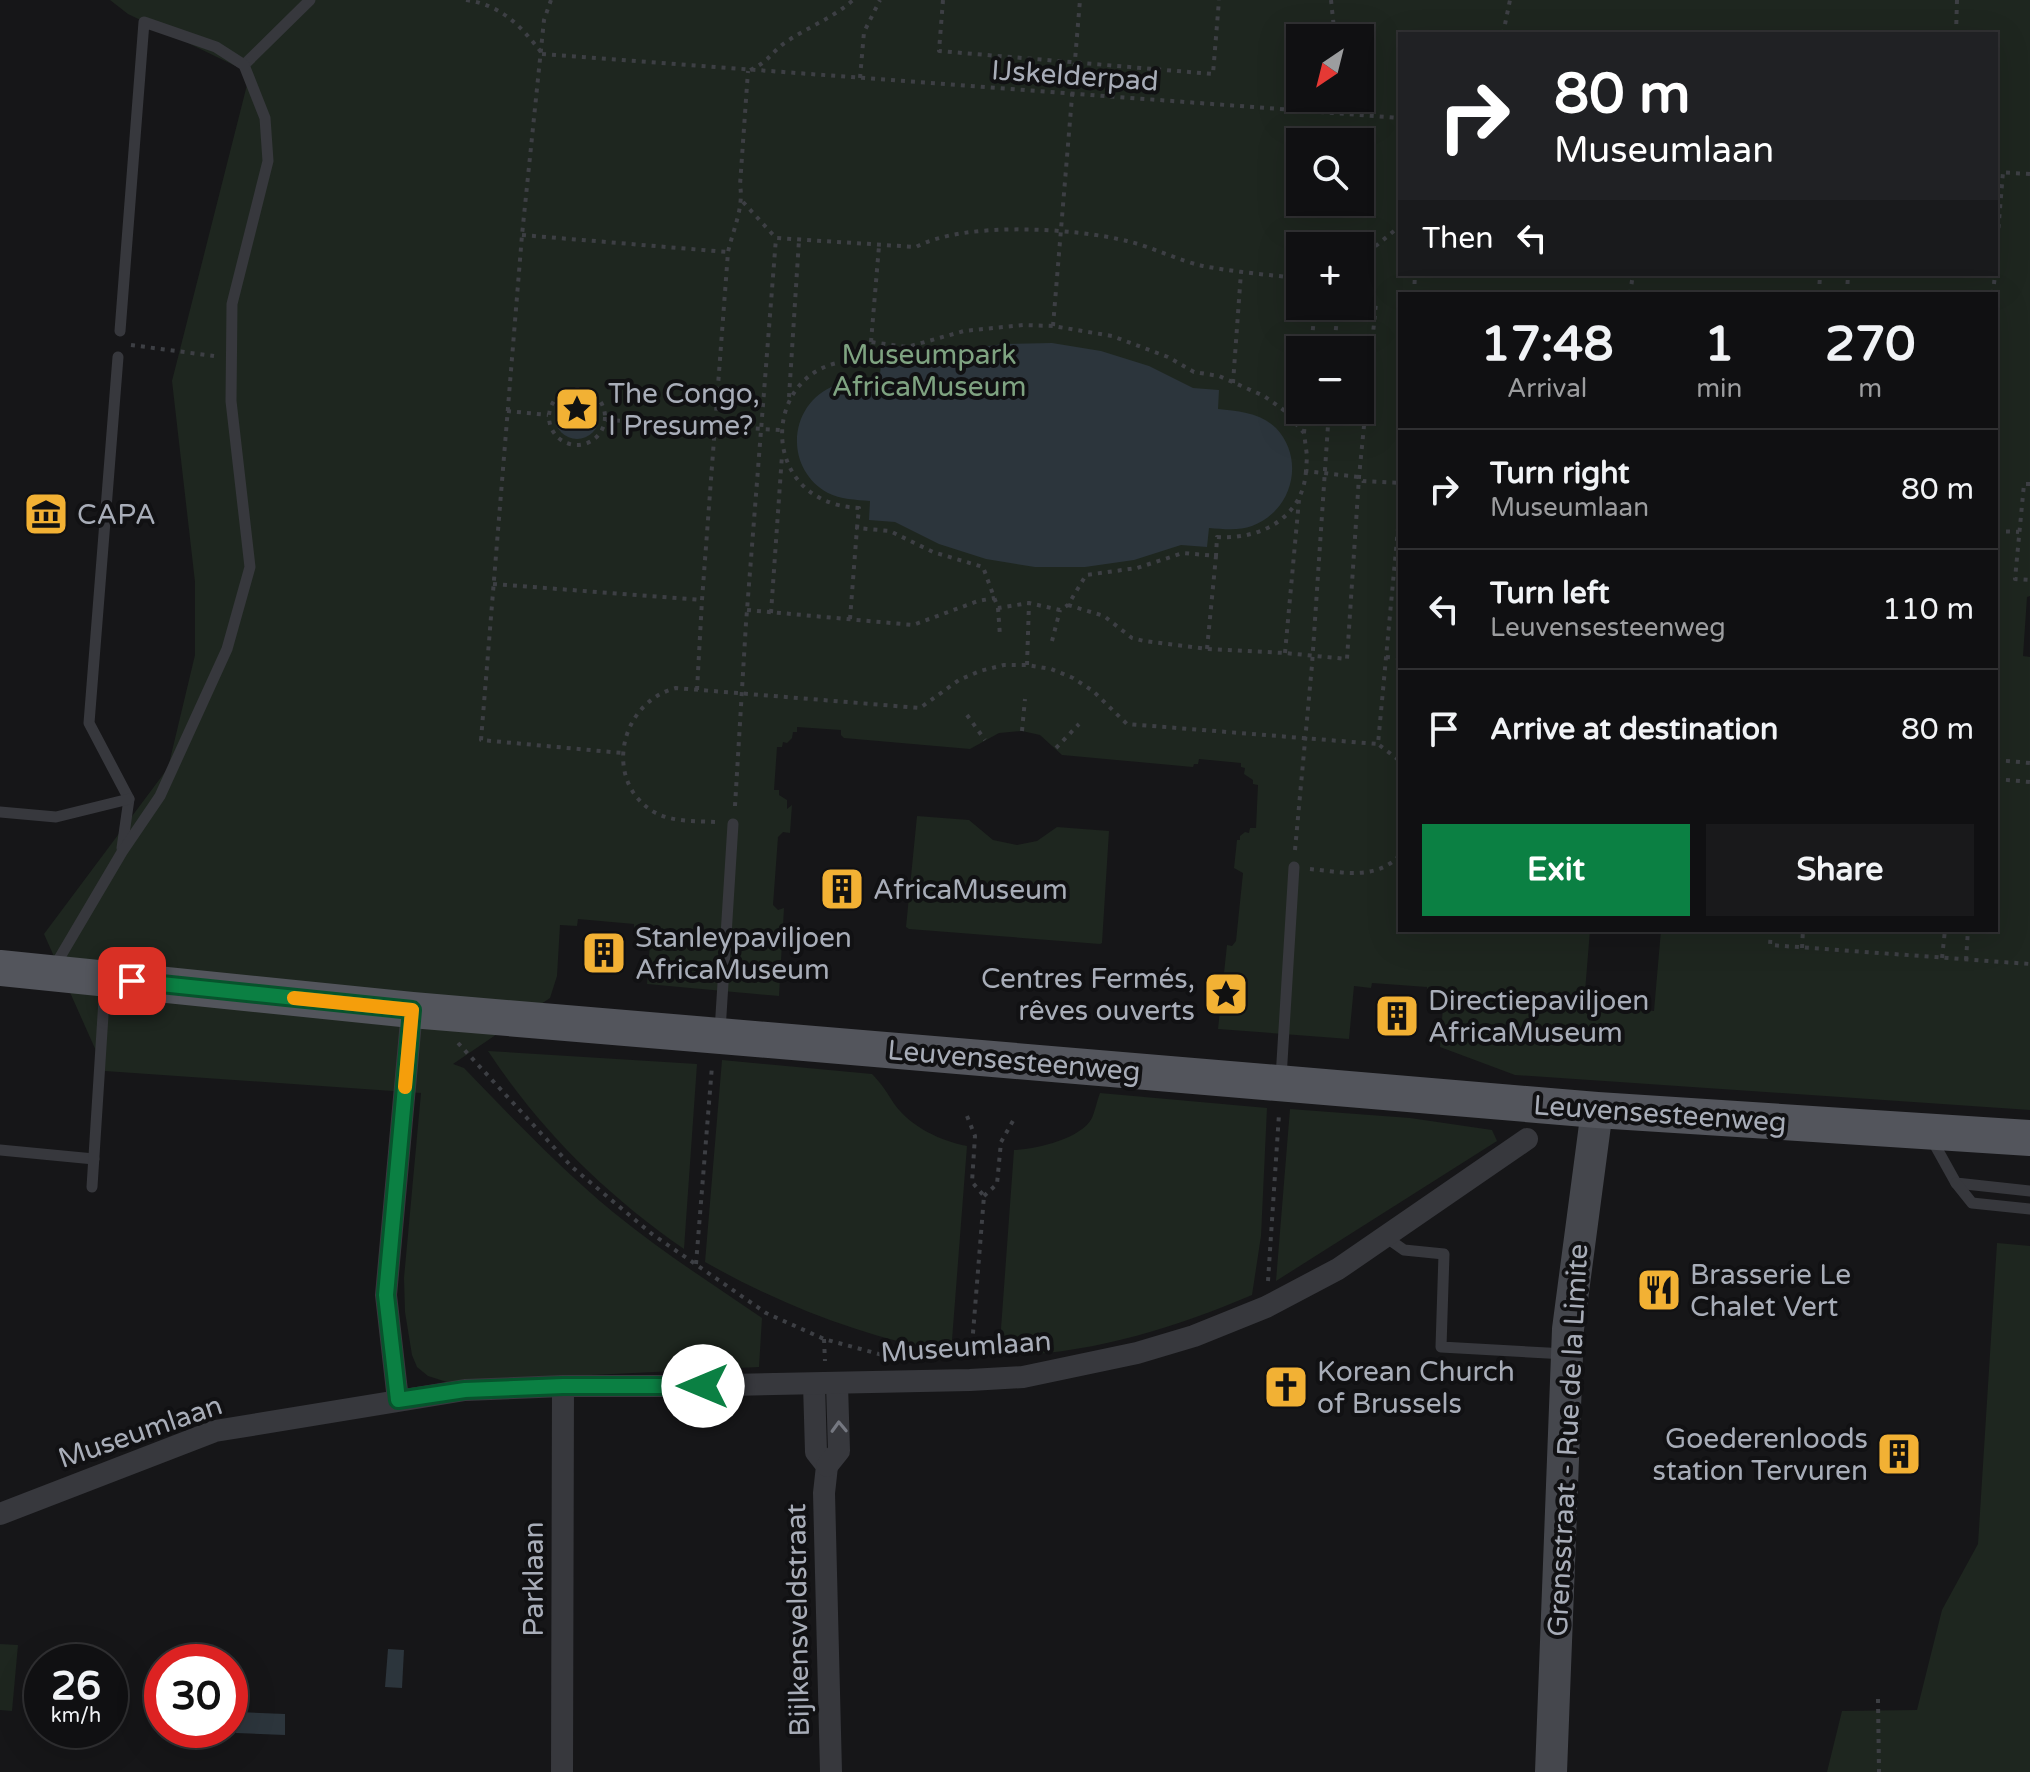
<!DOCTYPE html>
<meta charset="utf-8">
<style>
body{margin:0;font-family:"Varela Round",sans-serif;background:#19191b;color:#f1f3f6;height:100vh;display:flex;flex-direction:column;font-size:30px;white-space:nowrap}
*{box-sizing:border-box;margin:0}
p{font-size:26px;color:#9c9d9f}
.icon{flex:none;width:44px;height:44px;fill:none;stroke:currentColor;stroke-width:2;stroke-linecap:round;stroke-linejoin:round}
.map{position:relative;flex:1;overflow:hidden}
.details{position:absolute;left:1398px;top:292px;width:600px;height:640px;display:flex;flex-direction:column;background:#101012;border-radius:0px;box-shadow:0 8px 32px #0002,0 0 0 2px #303032}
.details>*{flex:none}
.top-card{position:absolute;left:1398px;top:32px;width:600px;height:244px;border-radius:0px;box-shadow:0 8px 32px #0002,0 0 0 2px #303032;background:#202124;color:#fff;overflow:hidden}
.needle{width:52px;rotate:215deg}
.fabs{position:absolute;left:1286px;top:24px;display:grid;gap:16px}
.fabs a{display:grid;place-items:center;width:88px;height:88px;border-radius:0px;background:#101012;box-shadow:0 8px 32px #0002,0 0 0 2px #303032;font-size:40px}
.speed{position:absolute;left:24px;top:1644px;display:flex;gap:16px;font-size:40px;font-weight:700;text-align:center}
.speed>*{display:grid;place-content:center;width:104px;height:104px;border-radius:50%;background:#101012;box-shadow:0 8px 32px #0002,0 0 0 2px #303032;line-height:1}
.speed small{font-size:20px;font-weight:400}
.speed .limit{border:12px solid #d22;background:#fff;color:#111}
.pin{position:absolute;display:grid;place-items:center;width:68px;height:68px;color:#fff;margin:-34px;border-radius:16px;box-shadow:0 4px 12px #0006}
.me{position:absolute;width:88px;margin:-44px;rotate:270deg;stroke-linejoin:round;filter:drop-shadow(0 0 6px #0008)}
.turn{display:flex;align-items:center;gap:28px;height:168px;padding:0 24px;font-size:36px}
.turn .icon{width:104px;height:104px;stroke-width:2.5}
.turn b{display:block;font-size:56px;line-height:68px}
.then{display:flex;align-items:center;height:76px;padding:0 24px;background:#0003;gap:16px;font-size:30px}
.eta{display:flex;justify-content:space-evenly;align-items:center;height:136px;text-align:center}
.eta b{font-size:48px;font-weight:700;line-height:56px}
.cta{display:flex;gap:16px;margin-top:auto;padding:16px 24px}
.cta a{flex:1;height:92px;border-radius:0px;background:#0b8043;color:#fff;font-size:32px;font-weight:700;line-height:92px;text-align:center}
.cta a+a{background:#19191b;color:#f1f3f6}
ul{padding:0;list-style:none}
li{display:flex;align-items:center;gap:24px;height:120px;padding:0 24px;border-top:2px solid #303032}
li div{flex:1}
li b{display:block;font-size:30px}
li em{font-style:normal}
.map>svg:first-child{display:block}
</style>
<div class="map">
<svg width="2030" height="1772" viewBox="0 0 2030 1772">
<rect width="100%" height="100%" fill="#161618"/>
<!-- green -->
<g fill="#1e261f" fill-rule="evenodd">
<path d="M110 0H2030V596L2027 597 2023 656 2030 657V1110L1515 1075 1440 1047 1444 993 1427 992V987L1372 983 1371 988 1354 986 1349 1039 1218 1029 1227 945 1232 946 1236 941 1243 873 1234 868 1237 840H1240V836L1245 832 1249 833 1250 828H1256L1258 785 1253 784V780L1244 774 1245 768 1241 767V763L1199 759 1198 764H1194L1193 767 1062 755 1040 735 1022 731 999 733 970 749 844 738 841 735V730L797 727V732H793L792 738 787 743 783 742 782 747H777L774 790H779V795L787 800V809L792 805 790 833 783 832 778 837 773 905 778 910 784 908 779 996 647 984 651 930 634 929V924L578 919 577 926 560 925 557 976 550 998 453 1064 464 1068C512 1118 560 1168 613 1212 661 1251 712 1284 762 1318L759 1367 447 1382 428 1376 417 1367 412 1355 405 1312 404 1278 421 1093 105 1071 44 934 168 768 195 655V582L172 381 250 73 128 14ZM1400 34H1996V274H1400ZM1300 38H1360V98H1300ZM1300 142H1360V202H1300ZM1300 246H1360V306H1300ZM1400 294H1996V930H1661L1654 1011 1584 1004 1590 930H1400ZM1300 350H1360V410H1300Z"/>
<polygon points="917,816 969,820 993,840 1017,845 1037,841 1057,827 1109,831 1102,943 1100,944 909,929 906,927"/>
<path d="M488 1051 697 1064 684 1249C605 1194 541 1131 488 1051Z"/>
<path d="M722 1060 872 1074C882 1084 887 1093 895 1105 911 1127 941 1141 967 1146L951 1353C863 1337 783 1306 705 1262Z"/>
<path d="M1100 1093 1267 1108 1261 1236 1252 1295C1173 1329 1086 1355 999 1356L1014 1150C1036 1149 1081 1139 1092 1118 1095 1111 1097 1101 1100 1093Z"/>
<polygon points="1290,1109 1410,1118 1492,1130 1497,1141 1276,1281"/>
<polygon points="1997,1243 2030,1246 2030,1772 1827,1772 1842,1711 1917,1710 1942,1610 1978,1544"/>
<polygon points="0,1644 18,1645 12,1711 0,1710"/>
</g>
<!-- water -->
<g fill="#2c353c">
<path d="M1052 343 1101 351 1149 366 1193 388 1219 390 1218 409C1238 411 1261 413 1276 428 1306 460 1292 511 1252 526 1239 531 1223 529 1209 528L1207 547 1181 545 1134 560 1085 567H1035L986 559 939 544 895 522 869 520 870 501C856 500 840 499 828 493 783 468 788 403 836 385 849 380 865 383 879 384L881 364 906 366 954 351 1003 344Z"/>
<circle cx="577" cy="417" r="22"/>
<polygon points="388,1649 404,1650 402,1688 385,1687"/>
<polygon points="237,1712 285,1714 285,1735 236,1733"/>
</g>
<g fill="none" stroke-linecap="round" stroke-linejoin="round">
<!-- path -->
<g stroke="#3d3f44" stroke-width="4" stroke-dasharray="4 6" stroke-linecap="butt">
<path d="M466 0C501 5 520 25 541 52"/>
<polyline points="551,0 544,20 522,235 481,740 622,753"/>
<polyline points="943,0 939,51 1213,74 1219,0"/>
<polyline points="1331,0 1335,38"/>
<polyline points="1503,34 1510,0"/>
<polyline points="1956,34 1957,0"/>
<polyline points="542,54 1400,118"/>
<path d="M750 70C770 61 771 52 786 42 808 27 833 18 853 0"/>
<polyline points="860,78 864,32 880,0"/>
<polyline points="1341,98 1343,114"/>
<polyline points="1996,172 2030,174"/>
<path d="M743 202 776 238 916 247C964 221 1075 228 1127 241 1152 247 1180 261 1203 266 1235 272 1268 275 1300 278"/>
<polyline points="522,235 727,252"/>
<polyline points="1996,258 2003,172"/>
<polyline points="1360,259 1400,226"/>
<polyline points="1414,294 1415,274"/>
<polyline points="1630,294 1633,274"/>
<polyline points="1819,294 1820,274"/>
<polyline points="1847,294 1848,274"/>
<polyline points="1993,294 1995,274"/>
<polyline points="1053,326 1080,0"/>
<polyline points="871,342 879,246"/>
<polyline points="131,345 214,356"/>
<polyline points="1311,350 1315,306"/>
<polyline points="1334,350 1338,306"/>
<polyline points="1233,383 1241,272"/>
<circle cx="577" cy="417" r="28"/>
<polyline points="789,397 799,240"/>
<polyline points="507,411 548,415"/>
<polyline points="606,420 780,430"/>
<polyline points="1304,433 1306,410"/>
<path d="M1306 471C1303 518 1260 540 1217 537L1216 556 1183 553 1137 568 1086 575 1068 605 1060 610 1029 603 998 608 983 567 933 552 890 531 857 528 859 508C748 503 762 347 870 362L871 342 907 347 964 331 1023 325 1053 326 1112 336 1168 357 1194 372 1219 376 1264 396 1285 411 1304 433 1307 456 1306 471 1359 477 1363 481 1400 483"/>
<polyline points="2030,484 2024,484 2015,579 2030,580"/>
<polyline points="1400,507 1378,744 1400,761"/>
<polyline points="1996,531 2019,532"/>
<polyline points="493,584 702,600"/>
<polyline points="1068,605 1104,616 1132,638 1144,641 1207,649 1285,653 1347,659 1359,477 1376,303 1360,301"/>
<polyline points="998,608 1000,636"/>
<polyline points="747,610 913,625 978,601 995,598"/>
<polyline points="771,613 782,455"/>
<polyline points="850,619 857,528"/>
<polyline points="1052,641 1060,610"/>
<polyline points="1207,649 1216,556"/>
<polyline points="1285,653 1299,500"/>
<polyline points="1386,657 1400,658"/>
<polyline points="1027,665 1029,603"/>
<path d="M697 690 702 600 728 252C733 230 744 207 740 185L748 71"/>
<polyline points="967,715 985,740"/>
<polyline points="1022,731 1025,699"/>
<polyline points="1056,748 1079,724"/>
<polyline points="1996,760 2030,763"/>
<polyline points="1996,779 2030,782"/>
<polyline points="735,806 746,623 776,238"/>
<path d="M715 822C695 821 672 822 654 812 602 781 620 702 676 688L920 708 959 680 980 671 1004 665H1027L1051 669 1073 678 1093 691 1127 724 1378 744"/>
<polyline points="1295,850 1312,665 1329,410"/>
<path d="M1310 869C1341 872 1376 881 1400 855"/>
<polyline points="1771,930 1770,945 2030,964"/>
<polyline points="1802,948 1803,930"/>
<polyline points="1942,958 1945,930"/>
<polyline points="1966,960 1968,930"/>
<polyline points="458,1043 572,1167 652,1234 766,1313 824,1339 886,1356"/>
<polyline points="967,1116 975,1136 972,1182 984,1196 971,1358"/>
<polyline points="984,1196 997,1184 1001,1142 1014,1119"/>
<polyline points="696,1264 712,1066"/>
<polyline points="1268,1281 1279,1114"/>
<polyline points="824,1339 825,1361"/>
<polyline points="1878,1699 1879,1772"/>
</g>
<!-- lane -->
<g stroke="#37383d" stroke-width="11">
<polyline points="244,65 310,0"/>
<polyline points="118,357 89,723 129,799 122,848"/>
<polyline points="0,812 56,817 129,799"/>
<polyline points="53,969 122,852 160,796 227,649 250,567 231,401 232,304 268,161 265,118 244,65 216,47 144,22 120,331"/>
<polyline points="720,1031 733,824"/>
<polyline points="1281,1078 1294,867"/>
<polyline points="1931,1138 1956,1183 2030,1191"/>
<polyline points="0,1150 94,1159"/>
<polyline points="1956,1183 1972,1203 2030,1209"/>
<polyline points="92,1187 105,984"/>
<polyline points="1387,1238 1404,1250 1444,1254 1441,1347 1566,1354"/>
</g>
<!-- street -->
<g stroke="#37383d" stroke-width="22">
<polyline points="814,1384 816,1452 827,1466 824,1493 831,1772"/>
<polyline points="398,1400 386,1295 412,1010"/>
<polyline points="827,1466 839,1451 837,1384"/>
<polyline points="0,1514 215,1431 465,1390 563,1386 683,1386 970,1380 1023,1377 1137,1353 1194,1336 1266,1307 1338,1269 1527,1139"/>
<polyline points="562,1772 563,1386"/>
</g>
<!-- secondary -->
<polyline stroke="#45474d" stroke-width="32" points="1551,1772 1568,1329 1597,1110"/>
<!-- primary -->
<polyline stroke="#53555c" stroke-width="36" points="0,968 412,1010 1597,1110 2030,1138"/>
</g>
<!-- one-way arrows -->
<defs><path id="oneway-chevron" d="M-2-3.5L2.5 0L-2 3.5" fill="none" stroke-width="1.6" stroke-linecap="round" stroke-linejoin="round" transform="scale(2)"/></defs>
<use stroke="#757881" href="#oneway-chevron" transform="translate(839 1427) rotate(-92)"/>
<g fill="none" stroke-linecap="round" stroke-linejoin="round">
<!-- route casing -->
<g stroke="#07532c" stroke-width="20">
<polyline id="route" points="132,981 412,1010 386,1295 398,1400 465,1390 563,1386 703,1386"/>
</g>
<!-- route -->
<use href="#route" stroke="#0b8043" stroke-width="14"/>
<!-- slow -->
<polyline stroke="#f59e0b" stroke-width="14" points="294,998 412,1010 405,1087"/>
</g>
<!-- icons -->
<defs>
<g id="sight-square" transform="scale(2.3)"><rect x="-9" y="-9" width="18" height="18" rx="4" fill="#f2b134" stroke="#111113"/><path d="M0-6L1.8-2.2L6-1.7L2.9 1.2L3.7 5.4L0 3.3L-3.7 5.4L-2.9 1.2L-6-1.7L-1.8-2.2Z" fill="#111"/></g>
<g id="museum-square" transform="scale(2.3)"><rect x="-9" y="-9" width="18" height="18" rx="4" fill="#f2b134" stroke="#111113"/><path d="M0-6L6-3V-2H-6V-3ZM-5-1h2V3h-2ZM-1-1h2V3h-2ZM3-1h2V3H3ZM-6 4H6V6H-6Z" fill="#111"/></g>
<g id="building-square" transform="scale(2.3)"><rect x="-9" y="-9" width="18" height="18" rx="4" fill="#f2b134" stroke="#111113"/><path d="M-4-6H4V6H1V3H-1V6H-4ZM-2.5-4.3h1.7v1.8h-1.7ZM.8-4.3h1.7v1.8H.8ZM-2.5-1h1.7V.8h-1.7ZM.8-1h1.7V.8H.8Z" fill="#111"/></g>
<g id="restaurant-square" transform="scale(2.3)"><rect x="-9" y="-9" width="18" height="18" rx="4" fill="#f2b134" stroke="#111113"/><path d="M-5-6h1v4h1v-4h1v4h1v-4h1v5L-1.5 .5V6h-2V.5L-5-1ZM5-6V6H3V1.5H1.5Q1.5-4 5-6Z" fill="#111"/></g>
<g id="church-square" transform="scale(2.3)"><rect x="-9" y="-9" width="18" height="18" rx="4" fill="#f2b134" stroke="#111113"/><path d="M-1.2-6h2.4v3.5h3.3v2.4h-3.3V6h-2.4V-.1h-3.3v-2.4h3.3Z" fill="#111"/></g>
</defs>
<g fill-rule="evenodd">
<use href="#sight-square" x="577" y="409"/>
<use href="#museum-square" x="46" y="514"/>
<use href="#building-square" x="842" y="889"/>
<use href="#building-square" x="604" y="953"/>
<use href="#sight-square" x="1226" y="994"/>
<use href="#building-square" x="1397" y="1016"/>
<use href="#restaurant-square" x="1659" y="1290"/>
<use href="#church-square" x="1286" y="1387"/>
<use href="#building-square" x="1899" y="1454"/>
</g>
<g text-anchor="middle" stroke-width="8" stroke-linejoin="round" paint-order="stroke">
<!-- street labels -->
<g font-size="28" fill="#a8adb8" stroke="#111113">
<text transform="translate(1075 75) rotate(4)" y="10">IJskelderpad</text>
<text transform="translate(1014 1060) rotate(5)" y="10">Leuvensesteenweg</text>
<text transform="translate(1660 1113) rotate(4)" y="10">Leuvensesteenweg</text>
<text transform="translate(966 1346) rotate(-4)" y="10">Museumlaan</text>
<text transform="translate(140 1431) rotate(-19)" y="10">Museumlaan</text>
<text transform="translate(1567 1440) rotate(-87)" y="10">Grensstraat - Rue de la Limite</text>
<text transform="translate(533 1579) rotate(-90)" y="10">Parklaan</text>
<text transform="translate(797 1620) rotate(-91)" y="10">Bijlkensveldstraat</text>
</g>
<!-- park labels -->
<g font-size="28" fill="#7fa381" stroke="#111113">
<text x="929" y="364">Museumpark<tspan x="929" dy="32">AfricaMuseum</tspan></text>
</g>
<!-- poi labels -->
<g font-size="28" fill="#a8adb8" stroke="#111113" text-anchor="start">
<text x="608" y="403">The Congo,<tspan x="608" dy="32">I Presume?</tspan></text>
<text x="77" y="524">CAPA</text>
<text x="873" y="899">AfricaMuseum</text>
<text x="635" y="947">Stanleypaviljoen<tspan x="635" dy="32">AfricaMuseum</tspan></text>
<text x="1195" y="988" text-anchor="end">Centres Fermés,<tspan x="1195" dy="32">rêves ouverts</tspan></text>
<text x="1428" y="1010">Directiepaviljoen<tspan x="1428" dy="32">AfricaMuseum</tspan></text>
<text x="1690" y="1284">Brasserie Le<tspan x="1690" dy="32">Chalet Vert</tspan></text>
<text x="1317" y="1381">Korean Church<tspan x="1317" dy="32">of Brussels</tspan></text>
<text x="1868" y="1448" text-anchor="end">Goederenloods<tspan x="1868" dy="32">station Tervuren</tspan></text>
</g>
</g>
</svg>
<div class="fabs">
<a><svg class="needle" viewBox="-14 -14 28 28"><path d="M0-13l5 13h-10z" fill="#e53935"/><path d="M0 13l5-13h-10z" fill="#9c9d9f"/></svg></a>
<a><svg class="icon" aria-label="search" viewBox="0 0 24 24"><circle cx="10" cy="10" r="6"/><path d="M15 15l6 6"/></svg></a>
<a>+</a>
<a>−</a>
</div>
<div class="speed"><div>26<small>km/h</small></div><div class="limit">30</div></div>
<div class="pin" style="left:132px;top:981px;background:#d93025"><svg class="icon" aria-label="arrive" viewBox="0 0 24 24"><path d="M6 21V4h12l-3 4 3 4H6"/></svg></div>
<svg class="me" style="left:703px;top:1386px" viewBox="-20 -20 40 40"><circle r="19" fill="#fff"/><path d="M0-13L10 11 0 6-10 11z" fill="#0b8043"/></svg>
<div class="top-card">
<div class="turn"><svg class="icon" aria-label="right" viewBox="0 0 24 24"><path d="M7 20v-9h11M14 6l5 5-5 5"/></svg><div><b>80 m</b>Museumlaan</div></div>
<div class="then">Then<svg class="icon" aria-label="left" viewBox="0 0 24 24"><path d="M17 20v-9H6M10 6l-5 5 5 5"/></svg></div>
</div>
<section class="details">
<div class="eta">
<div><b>17:48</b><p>Arrival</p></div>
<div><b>1</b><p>min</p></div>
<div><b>270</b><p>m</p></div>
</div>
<ul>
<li><svg class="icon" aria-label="right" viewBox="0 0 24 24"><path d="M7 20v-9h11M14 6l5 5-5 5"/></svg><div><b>Turn right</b><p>Museumlaan</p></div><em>80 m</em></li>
<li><svg class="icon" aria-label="left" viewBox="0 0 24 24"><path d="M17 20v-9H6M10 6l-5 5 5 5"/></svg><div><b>Turn left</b><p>Leuvensesteenweg</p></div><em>110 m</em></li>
<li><svg class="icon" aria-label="arrive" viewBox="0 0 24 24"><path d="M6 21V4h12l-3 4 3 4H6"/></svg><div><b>Arrive at destination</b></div><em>80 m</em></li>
</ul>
<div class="cta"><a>Exit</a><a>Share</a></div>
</section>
</div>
